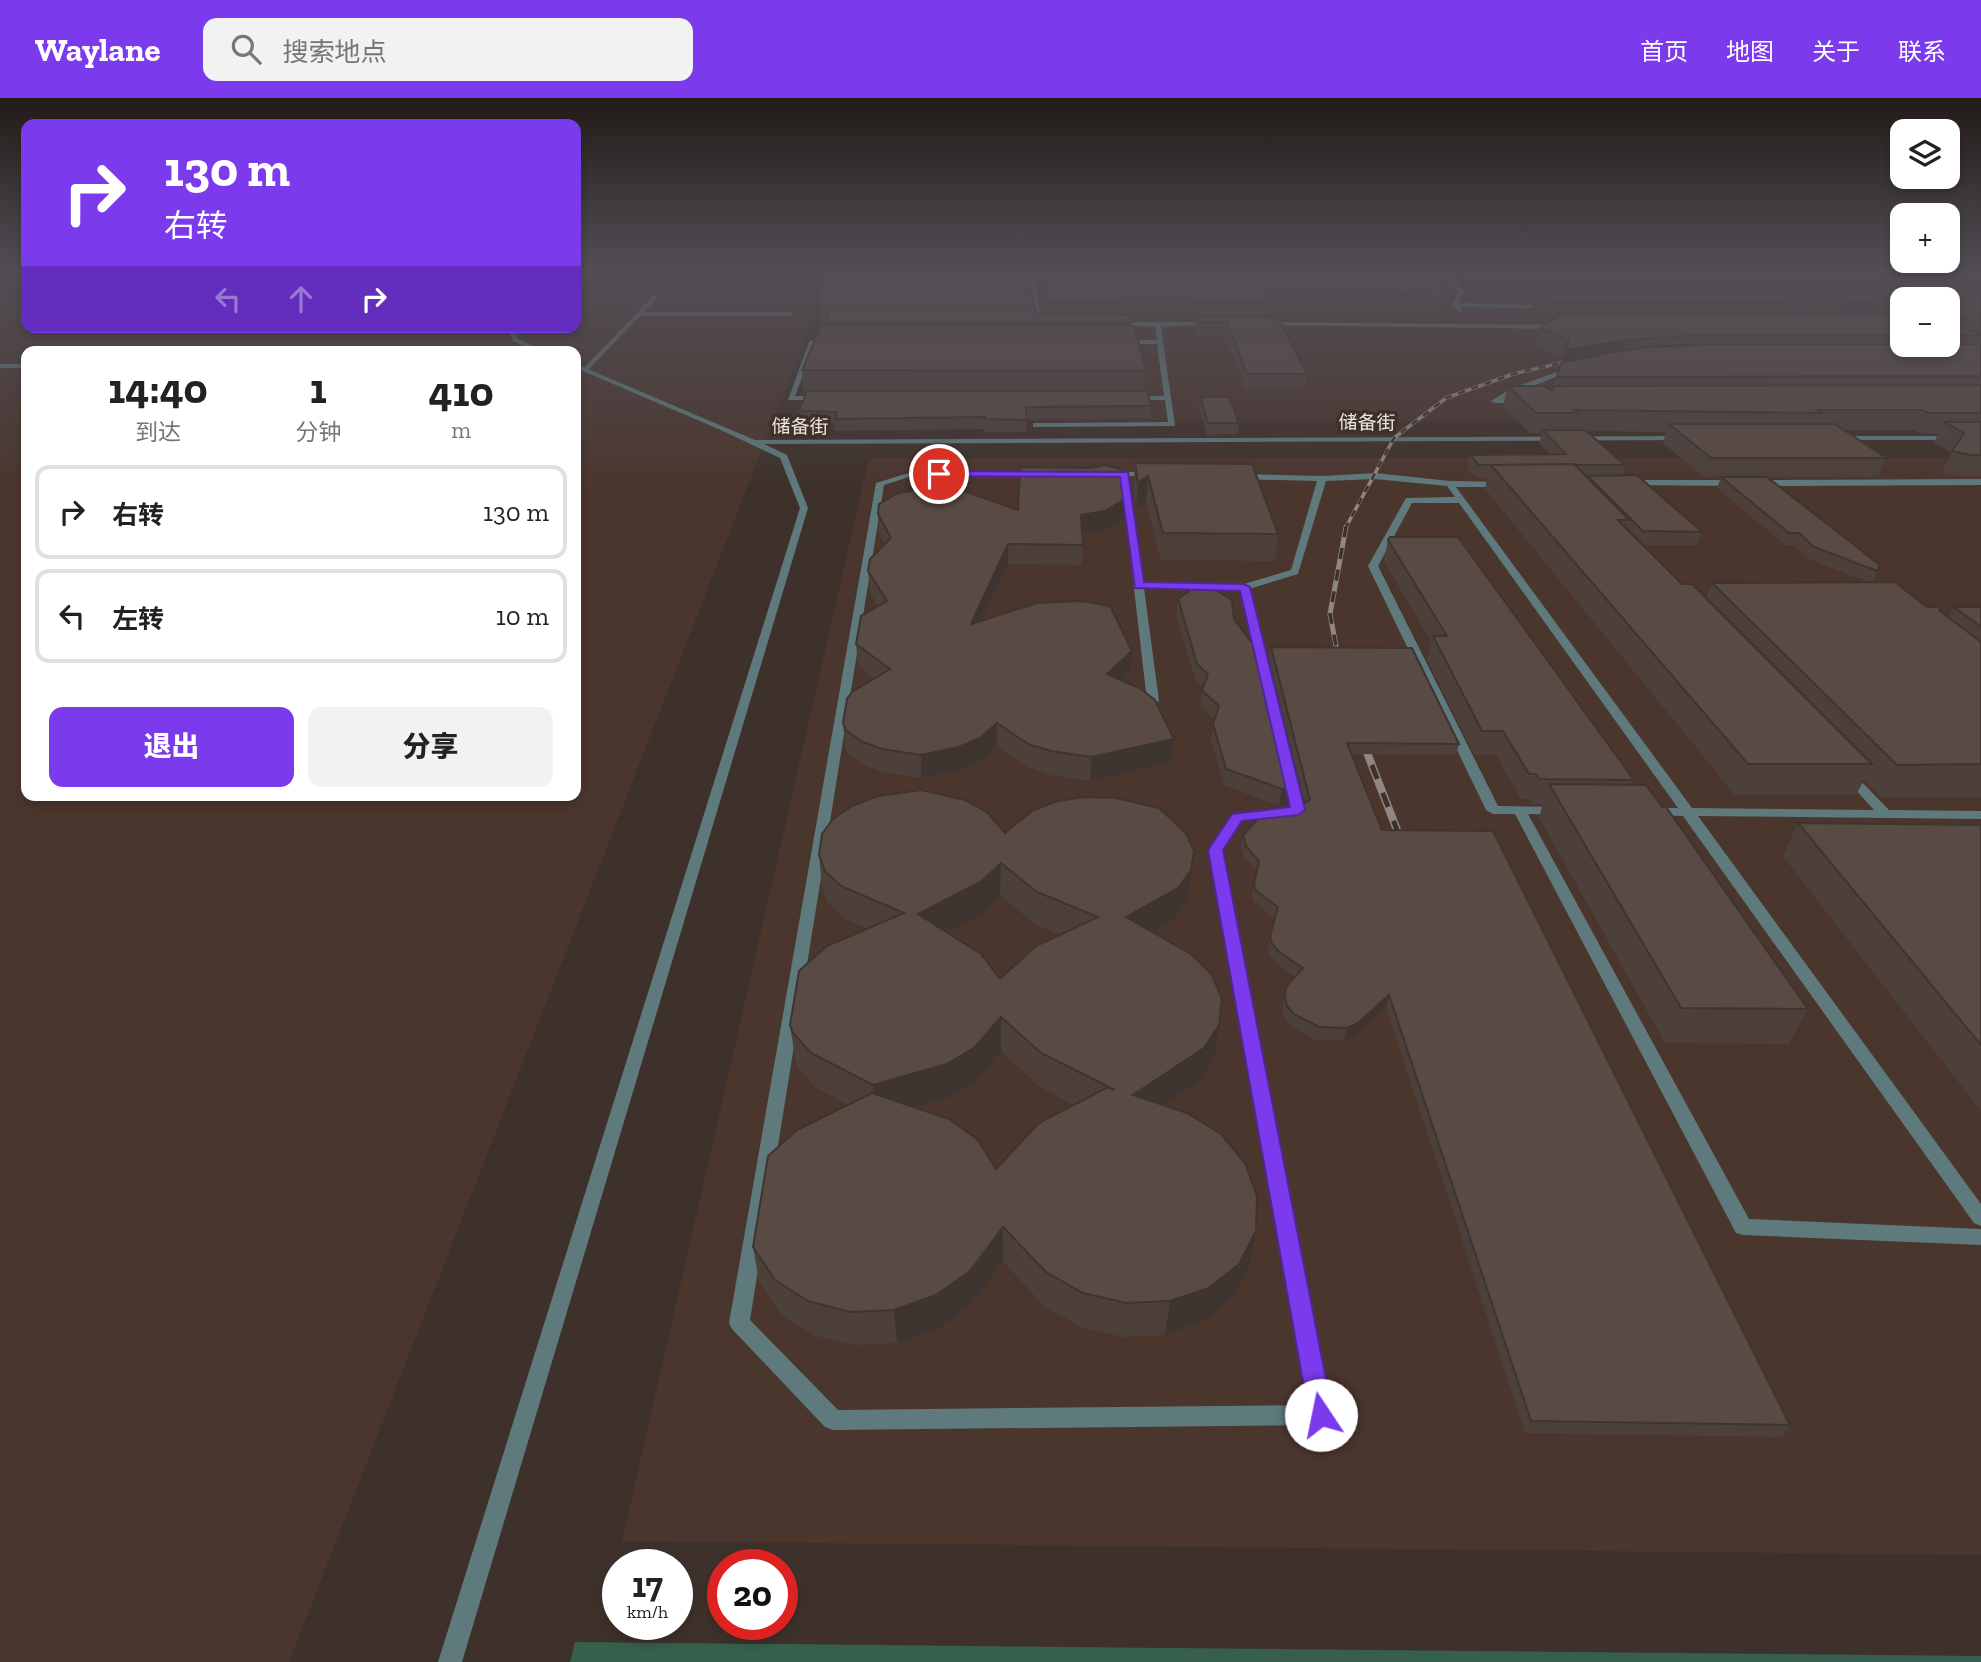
<!DOCTYPE html>
<html lang="zh">
<meta charset="utf-8">
<style>
body{margin:0;font-family:"Zilla Slab","Noto Sans SC",serif;background:#f2f2f2;color:#222;height:100vh;display:flex;flex-direction:column;font-size:26px;white-space:nowrap}
*{box-sizing:border-box;margin:0}
p{font-size:23px;color:#767676}
.icon{flex:none;width:38px;height:38px;fill:none;stroke:currentColor;stroke-width:2;stroke-linecap:round;stroke-linejoin:round}
.map{position:relative;flex:1;overflow:hidden}
.drawer{position:absolute;left:21px;top:248px;width:560px;height:455px;display:flex;flex-direction:column;background:#fff;border-radius:14px;box-shadow:0 4px 10px #0003}
.drawer>*{flex:none}
.hud{position:absolute;left:21px;top:21px;width:560px;height:214px;border-radius:14px;box-shadow:0 4px 10px #0003;background:#7c3aed;color:#fff;overflow:hidden}
.buttons{position:absolute;left:1890px;top:21px;display:grid;gap:14px}
.buttons a{display:grid;place-items:center;width:70px;height:70px;border-radius:14px;background:#fff;box-shadow:0 4px 10px #0003;font-size:35px}
.speed{position:absolute;left:602px;top:1451px;display:flex;gap:14px;font-size:35px;font-weight:700;text-align:center}
.speed>*{display:grid;place-content:center;width:91px;height:91px;border-radius:50%;background:#fff;box-shadow:0 4px 10px #0003;line-height:1}
.speed small{font-size:18px;font-weight:400}
.speed .limit{border:10px solid #d22;background:#fff;color:#111}
.pin{position:absolute;display:grid;place-items:center;width:60px;height:60px;color:#fff;margin:-30px;border:4px solid #fff;border-radius:50%;box-shadow:0 2px 7px #0007}
.me{position:absolute;width:77px;margin:-38px;rotate:349deg;stroke-linejoin:round;filter:drop-shadow(0 0 5px #0008)}
.turn{display:flex;align-items:center;gap:24px;height:147px;padding:0 28px;font-size:32px}
.turn .icon{width:91px;height:91px;stroke-width:2.5}
.turn b{display:block;font-size:49px;line-height:60px}
.lanes{display:flex;align-items:center;height:66px;padding:0 28px;background:#0003;justify-content:center;gap:35px;direction:ltr}
.lanes .off{opacity:.35}
.eta{display:flex;justify-content:space-evenly;align-items:center;height:119px;text-align:center}
.eta b{font-size:42px;font-weight:800;line-height:49px}
.action{display:flex;gap:14px;margin-top:auto;padding:14px 28px}
.action a{flex:1;height:80px;border-radius:14px;background:#7c3aed;color:#fff;font-size:28px;font-weight:800;line-height:80px;text-align:center}
.action a+a{background:#f2f2f2;color:#222}
ul{padding:0;list-style:none}
li{display:flex;align-items:center;gap:21px;height:94px;margin:0 14px 10px;padding:0 14px;border:4px solid #e0e0e0;border-radius:14px}
li div{flex:1}
li b{display:block;font-size:26px}
li em{font-style:normal}
header{display:flex;align-items:center;gap:42px;box-sizing:border-box;height:98px;padding:0 35px;background:#7c3aed;color:#fff}
header strong{font-size:33px}
nav{display:flex;gap:38px;margin-inline-start:auto;font-size:24px}
.search{width:490px;height:63px;background:#f2f2f2;display:flex;align-items:center;gap:18px;box-sizing:border-box;padding:0 24px;border-radius:14px;color:#767676;font-size:26px}
.map>svg:first-child{display:block}
</style>
<header>
<strong>Waylane</strong>
<div class="search"><svg class="icon" aria-label="search" viewBox="0 0 24 24"><circle cx="10" cy="10" r="6"/><path d="M15 15l6 6"/></svg>搜索地点</div>
<nav><a>首页</a><a>地图</a><a>关于</a><a>联系</a></nav>
</header>
<div class="map">
<svg width="1981" height="1564" viewBox="0 0 1981 1564">
<rect width="100%" height="100%" fill="#3e312b"/>
<!-- built -->
<g fill="#4b362e" fill-rule="evenodd">
<path d="M0 172H26V229H576V172H832L289 1564H0ZM26 254H576V698H26Z"/>
<path d="M854 172H1981V324L793 323ZM1902 201H1948V247H1902Z"/>
<polygon points="869,360 1981,360 1981,1457 622,1443"/>
</g>
<!-- green -->
<polygon fill="#375f4d" points="575,1544 1981,1558 1981,1564 570,1564"/>
<g fill="none" stroke-linecap="round" stroke-linejoin="round">
<!-- service -->
<g fill="#5f7a7c" fill-rule="evenodd">
<polygon points="1027,172 1033,172 1042,223 1046,224 1046,226 1036,225"/>
<polygon points="1437,172 1443,172 1464,193 1459,205 1555,208 1552,210 1460,209 1463,213 1458,214 1452,207 1458,193"/>
<polygon points="654,197 659,198 644,214 790,214 793,216 790,218 640,218 587,273 583,273 583,271"/>
<polygon points="1113,224 1212,224 1215,226 1161,229 1175,328 1033,329 1033,325 1036,325 1168,324 1165,302 1131,302 1127,300 1131,298 1164,298 1157,246 1119,246 1116,244 1119,242 1157,242 1155,229 1111,227"/>
<polygon points="1264,224 1562,227 1565,229 1562,231 1262,227"/>
<polygon points="812,242 835,244 815,246 795,298 824,298 828,300 824,302 788,302 809,244"/>
<rect x="0" y="266" width="26" height="4"/>
<polygon points="1574,268 1576,271 1518,294 1504,301 1522,301 1526,303 1525,305 1495,305 1491,303 1512,290"/>
<polygon points="912,374 1039,374 1043,376 1039,378 912,378 884,387 750,1222 838,1312 1308,1307 1208,752 1232,717 1291,709 1240,492 1144,490 1159,603 1153,606 1147,603 1121,378 1101,378 1100,376 1104,374 1151,374 1155,376 1151,378 1129,378 1143,484 1244,486 1291,472 1317,383 1237,381 1233,378 1234,376 1322,378 1375,375 1450,383 1507,384 1508,386 1504,389 1456,389 1692,710 1874,712 1843,678 1849,674 1853,675 1889,712 1981,713 1981,721 1698,718 1981,1106 1981,1128 1974,1125 1683,718 1648,717 1646,714 1653,710 1678,710 1459,405 1412,405 1378,468 1498,708 1560,709 1567,713 1560,717 1528,716 1749,1121 1981,1131 1981,1147 1743,1137 1736,1135 1515,716 1493,716 1486,712 1368,468 1406,400 1455,399 1447,388 1375,381 1326,383 1298,476 1249,491 1305,712 1298,716 1241,723 1222,752 1332,1317 1329,1324 1321,1327 833,1332 825,1329 732,1231 729,1225 876,385"/>
<polygon points="1981,381 1981,387 1758,388 1754,385 1758,382"/>
<polygon points="1629,382 1738,382 1742,385 1738,388 1626,387 1625,385"/>
</g>
<!-- minor -->
<g fill="#5f7a7c" fill-rule="evenodd">
<polygon points="508,229 514,229 518,241 545,254 536,254 513,243"/>
<polygon points="576,266 755,342 1682,338 1686,340 1682,342 764,346 787,357 808,410 462,1564 438,1564 800,410 780,360 723,333 576,270"/>
<rect x="1836" y="338" width="145" height="4"/>
</g>
<!-- rail-far2 casing -->
<g stroke="#918681" stroke-width="3.5">
<polyline id="rail-far2" points="1345,431 1394,340 1446,300 1513,276 1582,260"/>
</g>
<!-- rail-far1 casing -->
<g stroke="#918681" stroke-width="5">
<polyline id="rail-far1" points="1340,569 1330,516 1346,429"/>
</g>
<!-- rail casing -->
<g stroke="#918681" stroke-width="8">
<polyline id="rail" points="1361,639 1404,750"/>
</g>
<!-- rail-far2 -->
<use href="#rail-far2" stroke="#3e312b" stroke-width="2.5" stroke-dasharray="7" stroke-linecap="butt"/>
<!-- rail-far1 -->
<use href="#rail-far1" stroke="#3e312b" stroke-width="3.5" stroke-dasharray="11" stroke-linecap="butt"/>
<!-- rail -->
<use href="#rail" stroke="#3e312b" stroke-width="5" stroke-dasharray="15" stroke-linecap="butt"/>
</g>
<!-- wall -->
<g fill="#4d403a" fill-rule="evenodd">
<polygon points="1036,172 1447,172 1439,217 1409,213 1272,212 1271,219 1307,276 1305,291 1245,291 1225,238 1196,238 1194,232 1195,221 1191,221 1190,217 1126,217 1131,225 1131,228 1146,273 1144,293 1151,308 1150,320 1027,321 1026,334 985,334 985,331 835,333 835,326 800,325 799,313 807,294 804,294 802,272 826,228 821,224 820,211 1043,214"/>
<path d="M1460 172H1981V378H1960L1942 375 1951 355 1934 345 1938 336 1919 335 1913 332H1844L1886 360 1878 379H1749L1880 467 1872 484 1927 509 1940 513 1948 519 1954 509H1981V699H1880L1864 682 1856 697H1735L1485 391 1487 380H1476L1467 370 1470 357 1550 356 1539 345 1542 335H1530L1503 308 1508 288 1552 293 1563 260 1536 248 1540 230 1550 224H1545L1532 212 1534 203H1519L1512 197H1490ZM1902 201H1948V247H1902ZM1879 205H1881L1877 214 1879 215H1875ZM1586 333 1666 334 1663 345 1704 379H1721L1717 390 1785 447H1794L1808 461 1869 484 1712 485 1706 500 1682 486 1643 447H1697L1702 434 1622 377 1625 367Z"/>
<polygon points="1200,299 1239,325 1238,336 1207,337 1199,309"/>
<polygon points="1135,365 1278,436 1275,463 1161,462 1146,403 1136,411 1133,390"/>
<polygon points="1125,401 1124,420 1104,433 1082,436 1082,467 1008,466 983,522 1132,553 1130,575 1122,583 1174,641 1171,664 1090,683 1050,677 1028,669 997,648 980,663 959,672 921,680 883,674 862,666 848,655 845,648 843,625 875,581 858,568 856,546 878,508 870,494 868,473 885,446 879,435 878,416 1018,412"/>
<polygon points="1388,442 1634,682 1632,687 1808,911 1789,946 1665,945 1539,719 1543,706 1532,706 1529,701 1521,701 1496,657 1475,657 1427,561 1431,543 1384,463"/>
<polygon points="1178,501 1234,521 1288,707 1279,708 1224,687 1211,642 1215,622 1200,607 1203,589 1195,581 1176,516"/>
<polygon points="1271,549 1459,646 1456,657 1352,656 1382,732 1790,1327 1782,1339 1525,1335 1386,909 1355,938 1344,942 1316,942 1292,929 1285,920 1282,911 1286,889 1295,879 1277,866 1270,858 1268,850 1275,821 1254,804 1252,797 1257,773 1244,759 1241,749 1243,737 1305,704 1269,559"/>
<polygon points="1798,725 1981,727 1981,1013 1783,758"/>
<path d="M1005 735 1187 804 1174 822 1153 834 1214 960 1199 983 1164 1008 1249 1167 1232 1200 1203 1223 1165 1237 1123 1239 1081 1229 1044 1208 1003 1163 971 1207 938 1231 897 1245 854 1247 813 1237 781 1216 759 1183 753 1149 848 1007 815 989 797 969 795 960 790 927 867 831 844 820 828 805 822 789 819 757ZM1000 797 1036 827 1060 837 1000 881 947 834 982 816ZM1001 953 1040 989 1074 1007 996 1071 915 1010 948 1000 976 983Z"/>
</g>
<!-- shaded-wall -->
<g fill="#3e3430">
<polygon points="1880,203 1872,223 1834,225 1841,206"/>
<polygon points="1625,242 1620,260 1561,271 1565,252"/>
<polygon points="1148,378 1146,403 1136,411 1138,385"/>
<polygon points="1125,401 1124,420 1104,433 1080,436 1081,417"/>
<polygon points="1008,446 1008,466 971,547 971,526"/>
<polygon points="1132,553 1130,575 1106,598 1107,576"/>
<polygon points="997,625 997,648 980,663 959,672 921,680 921,657"/>
<polygon points="1174,641 1171,664 1090,683 1091,659"/>
<polygon points="1291,690 1288,707 1279,708 1282,691"/>
<polygon points="1194,753 1187,804 1174,822 1123,852 1126,819"/>
<polygon points="1001,765 1000,797 982,816 920,849 918,816"/>
<polygon points="1389,897 1386,909 1355,938 1344,942 1347,930"/>
<polygon points="1001,919 1001,953 976,983 948,1000 876,1021 873,987"/>
<polygon points="1219,927 1214,960 1199,983 1130,1031 1133,997"/>
<polygon points="1003,1129 1003,1163 971,1207 938,1231 897,1245 894,1212"/>
<polygon points="1256,1133 1249,1167 1232,1200 1203,1223 1165,1237 1170,1203"/>
</g>
<!-- building -->
<g fill="#594a44" stroke="#3e3430" stroke-width="2" fill-rule="evenodd">
<polygon points="831,172 1027,172 1036,214 1129,217 1131,225 826,225 829,217 820,211 820,185"/>
<polygon points="1039,172 1447,172 1443,200 1413,196 1268,195 1273,205 1193,204 1191,200 1125,200 1126,204 1045,203"/>
<polygon points="1483,172 1847,172 1847,176 1859,188 1523,186 1515,181 1494,181"/>
<polygon points="1981,177 1981,188 1955,188 1953,196 1981,196 1981,226 1957,218 1953,220 1955,227 1981,236 1981,237 1948,237 1948,201 1902,201 1902,205 1892,203 1884,197 1909,197 1911,188 1874,188 1863,179"/>
<polygon points="1536,193 1870,194 1880,203 1841,206 1550,204"/>
<polygon points="1902,215 1902,237 1706,237 1625,242 1565,252 1569,242 1540,230 1561,216"/>
<polygon points="1196,218 1278,219 1307,276 1247,276 1227,224 1198,224"/>
<polygon points="821,228 1134,228 1146,273 802,272"/>
<polygon points="1718,246 1981,246 1981,278 1557,279 1561,265 1613,254 1647,249"/>
<polygon points="1981,287 1981,315 1928,315 1922,312 1817,312 1822,315 1574,312 1577,315 1536,315 1508,288 1545,288 1552,293 1554,288"/>
<polygon points="807,293 1147,293 1151,308 1026,309 1027,322 985,321 985,319 835,321 837,314 799,313"/>
<polygon points="1200,299 1229,299 1239,325 1208,325"/>
<polygon points="1944,324 1981,324 1981,357 1971,357 1952,353 1964,335"/>
<polygon points="1669,326 1835,326 1886,360 1711,360"/>
<polygon points="1543,332 1585,332 1625,367 1479,367 1470,357 1566,356"/>
<polygon points="1135,365 1252,366 1278,436 1163,435 1148,378 1138,385"/>
<polygon points="1574,366 1629,422 1618,422 1682,486 1692,486 1872,666 1748,666 1491,367"/>
<polygon points="1105,367 1121,371 1125,401 1105,413 1081,417 1083,447 1008,446 971,526 1037,505 1083,503 1110,508 1132,553 1107,576 1141,591 1155,602 1174,641 1091,659 1051,653 1028,646 997,625 980,640 959,649 921,657 882,651 861,643 846,632 843,625 847,601 852,594 890,571 856,546 861,518 887,503 868,473 870,461 891,440 878,416 879,406 898,395 931,390 967,394 1018,412 1020,369 1091,370"/>
<polygon points="1637,377 1702,434 1643,433 1588,378"/>
<polygon points="1721,379 1767,379 1880,467 1877,473 1814,449 1799,435 1789,435"/>
<polygon points="1390,439 1458,439 1634,682 1539,681 1536,676 1529,676 1503,633 1482,633 1433,538 1447,538 1388,442"/>
<polygon points="1202,484 1232,502 1234,521 1251,544 1255,544 1291,690 1282,691 1226,671 1213,626 1219,608 1202,592 1208,576 1197,566 1178,501"/>
<polygon points="1895,484 1927,509 1939,509 1940,513 1981,544 1981,666 1897,667 1712,485"/>
<polygon points="1954,509 1981,509 1981,529"/>
<polygon points="1271,549 1412,550 1459,646 1347,645 1382,732 1493,733 1790,1327 1531,1323 1389,897 1358,925 1347,930 1319,929 1294,916 1287,908 1285,898 1286,889 1303,870 1279,854 1272,846 1270,838 1278,809 1256,793 1254,785 1259,763 1246,748 1243,737 1267,711 1300,707 1310,702"/>
<polygon points="1549,686 1646,687 1662,709 1666,709 1808,911 1681,910"/>
<path d="M921 692 965 702 987 714 1005 735 1032 713 1057 703 1085 699 1116 700 1159 710 1186 735 1194 753 1191 772 1178 790 1126 819 1191 856 1212 877 1222 901 1219 927 1204 950 1133 997 1187 1015 1221 1036 1245 1065 1257 1098 1256 1133 1239 1166 1209 1190 1170 1203 1126 1205 1083 1195 1046 1174 1003 1129 970 1173 936 1197 894 1212 850 1214 808 1203 775 1182 753 1149 768 1058 797 1032 872 995 949 1021 978 1042 996 1071 1039 1025 1108 989 1115 992 1041 955 1001 919 975 949 947 966 873 987 811 955 793 935 790 927 799 873 827 848 904 815 841 788 825 773 819 757 822 736 833 721 852 708 878 698ZM1001 765 1037 794 1098 819 1036 848 1000 881 981 856 918 816 982 783Z"/>
<polygon points="1798,725 1981,727 1981,947"/>
</g>
<!-- sky -->
<linearGradient id="sky" x2="0" y2="1"><stop stop-color="#221b18"/><stop offset="0.44" stop-color="#524e55"/><stop offset="1" stop-color="#524e55" stop-opacity="0"/></linearGradient>
<rect width="1981" height="391" fill="url(#sky)"/>
<!-- route -->
<polygon fill="#7c3aed" stroke="#51269a" stroke-width="2" points="939,373 1128,374 1144,484 1244,486 1250,489 1305,712 1298,717 1242,723 1223,752 1333,1317 1330,1325 1321,1328 1313,1325 1309,1317 1208,752 1232,716 1290,709 1240,493 1135,490 1120,379 936,378 934,376"/>
<g text-anchor="middle" stroke-width="7" stroke-linejoin="round" paint-order="stroke">
<!-- far-street labels -->
<g font-size="19" fill="#ede4e0" stroke="#3e312b">
<text x="1367" y="331">储备街</text>
<text x="800" y="335">储备街</text>
</g>
</g>
</svg>
<div class="buttons">
<a><svg class="icon" aria-label="layers" viewBox="0 0 24 24"><path d="M12 4l9 5-9 5-9-5zM3 14l9 5 9-5"/></svg></a>
<a>+</a>
<a>−</a>
</div>
<div class="speed"><div>17<small>km/h</small></div><div class="limit">20</div></div>
<div class="pin" style="left:939px;top:376px;background:#d93025"><svg class="icon" aria-label="arrive" viewBox="0 0 24 24"><path d="M6 21V4h12l-3 4 3 4H6"/></svg></div>
<svg class="me" style="left:1321px;top:1317px" viewBox="-20 -20 40 40"><circle r="19" fill="#fff"/><path d="M0-13L10 11 0 6-10 11z" fill="#7c3aed"/></svg>
<div class="hud">
<div class="turn"><svg class="icon" aria-label="right" viewBox="0 0 24 24"><path d="M7 20v-9h11M14 6l5 5-5 5"/></svg><div><b>130 m</b>右转</div></div>
<div class="lanes"><svg class="icon off" aria-label="left" viewBox="0 0 24 24"><path d="M17 20v-9H6M10 6l-5 5 5 5"/></svg><svg class="icon off" aria-label="ahead" viewBox="0 0 24 24"><path d="M12 20V5M6 11l6-6 6 6"/></svg><svg class="icon" aria-label="right" viewBox="0 0 24 24"><path d="M7 20v-9h11M14 6l5 5-5 5"/></svg></div>
</div>
<section class="drawer">
<div class="eta">
<div><b>14:40</b><p>到达</p></div>
<div><b>1</b><p>分钟</p></div>
<div><b>410</b><p>m</p></div>
</div>
<ul>
<li><svg class="icon" aria-label="right" viewBox="0 0 24 24"><path d="M7 20v-9h11M14 6l5 5-5 5"/></svg><div><b>右转</b></div><em>130 m</em></li>
<li><svg class="icon" aria-label="left" viewBox="0 0 24 24"><path d="M17 20v-9H6M10 6l-5 5 5 5"/></svg><div><b>左转</b></div><em>10 m</em></li>
</ul>
<div class="action"><a>退出</a><a>分享</a></div>
</section>
</div>
